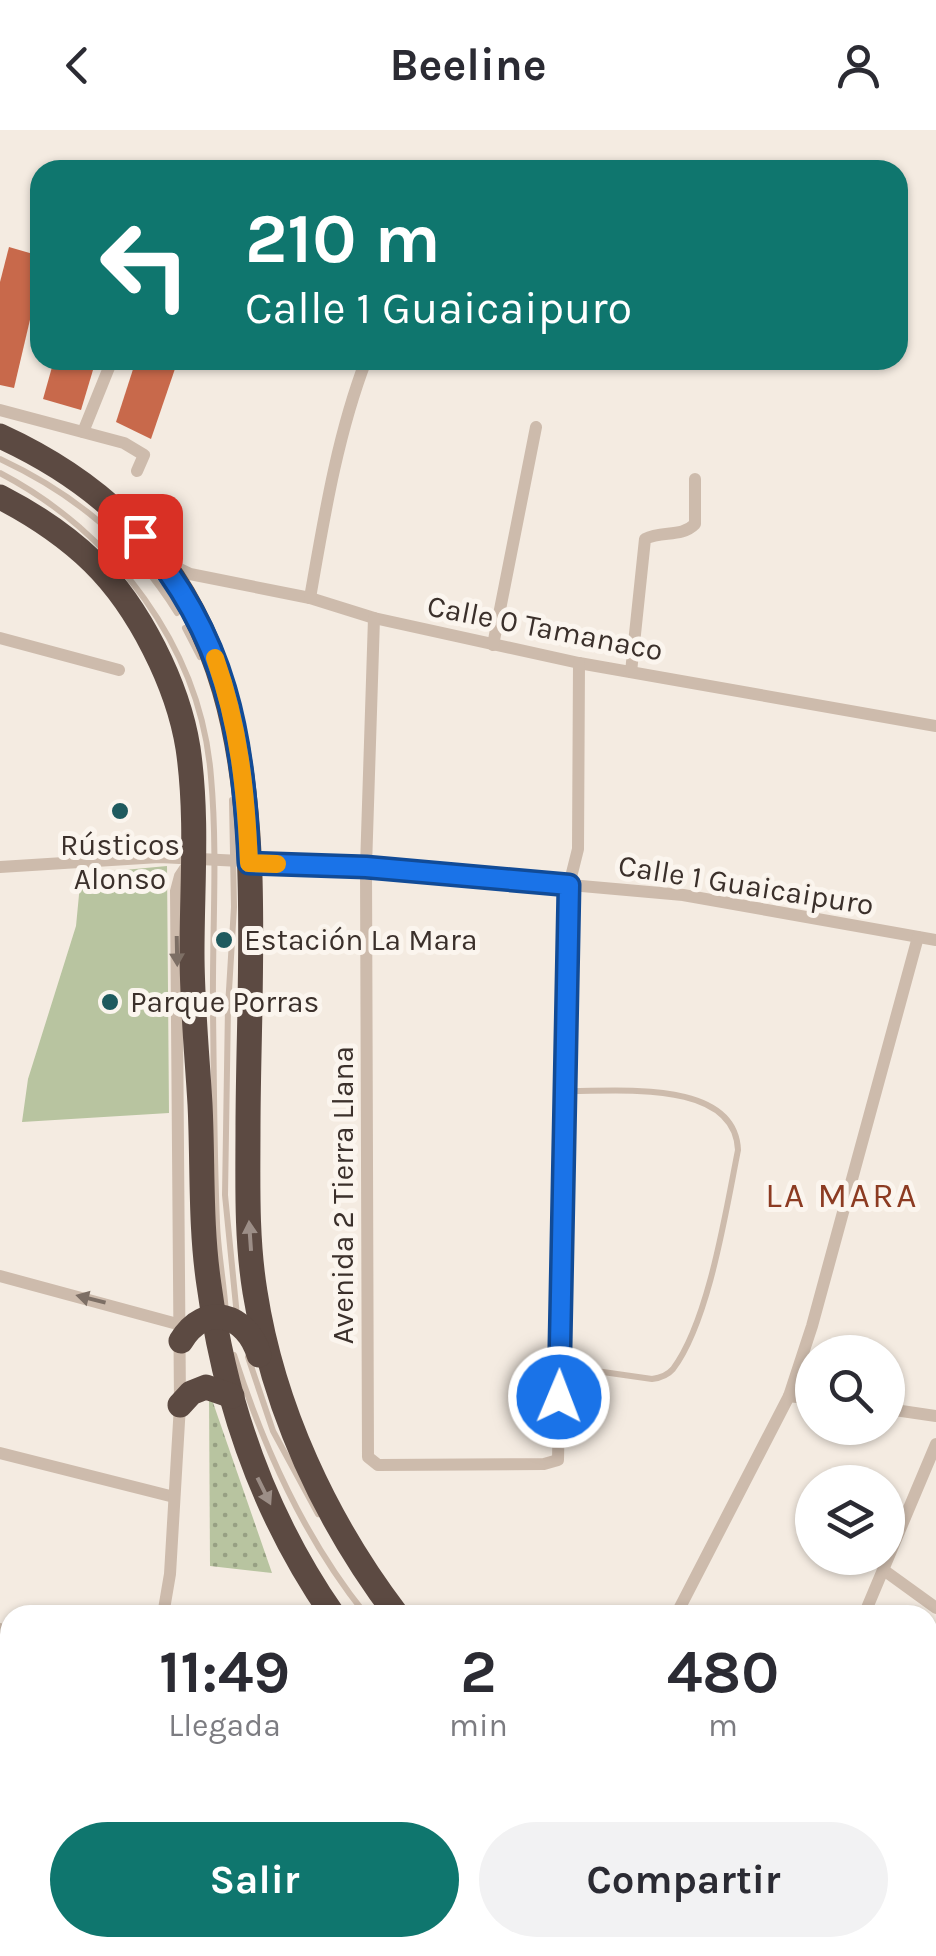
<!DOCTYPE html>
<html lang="es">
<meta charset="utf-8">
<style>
body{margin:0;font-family:Karla,sans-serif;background:#f2f2f3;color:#2b2b33;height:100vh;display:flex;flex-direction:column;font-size:38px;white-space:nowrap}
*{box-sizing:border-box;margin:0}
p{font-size:32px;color:#7c7c81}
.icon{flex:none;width:55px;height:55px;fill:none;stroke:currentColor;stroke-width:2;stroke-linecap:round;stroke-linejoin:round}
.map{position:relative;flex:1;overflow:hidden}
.sheet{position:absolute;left:0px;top:1475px;width:938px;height:352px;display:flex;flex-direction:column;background:#fff;border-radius:30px 30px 0 0;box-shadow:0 2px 8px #0004}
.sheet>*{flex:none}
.top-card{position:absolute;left:30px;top:30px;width:878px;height:210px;border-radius:30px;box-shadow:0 2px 8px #0004;background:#0f766e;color:#fff;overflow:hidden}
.fabs{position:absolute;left:795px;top:1205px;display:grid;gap:20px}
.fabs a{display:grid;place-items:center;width:110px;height:110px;border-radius:50%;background:#fff;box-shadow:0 2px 8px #0004;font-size:50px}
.pin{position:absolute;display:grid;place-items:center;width:85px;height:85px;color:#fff;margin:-42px;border-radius:20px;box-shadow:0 5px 15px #0006}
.me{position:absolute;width:110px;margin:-55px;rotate:1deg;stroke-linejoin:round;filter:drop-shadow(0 0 8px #0008)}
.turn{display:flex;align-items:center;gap:35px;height:210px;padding:0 50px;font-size:45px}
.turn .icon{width:130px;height:130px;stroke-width:2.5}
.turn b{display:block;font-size:70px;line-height:85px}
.eta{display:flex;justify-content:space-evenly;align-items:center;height:170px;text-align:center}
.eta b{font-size:60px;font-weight:700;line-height:70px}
.action{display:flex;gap:20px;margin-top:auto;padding:20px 50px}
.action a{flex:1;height:115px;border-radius:60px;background:#0f766e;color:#fff;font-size:40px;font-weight:700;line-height:115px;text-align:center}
.action a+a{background:#f2f2f3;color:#2b2b33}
header{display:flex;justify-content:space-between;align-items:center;height:130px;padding:0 50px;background:#fff;font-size:45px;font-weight:700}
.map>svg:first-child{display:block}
</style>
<header><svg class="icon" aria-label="back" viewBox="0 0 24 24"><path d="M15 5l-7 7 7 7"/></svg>Beeline<svg class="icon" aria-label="person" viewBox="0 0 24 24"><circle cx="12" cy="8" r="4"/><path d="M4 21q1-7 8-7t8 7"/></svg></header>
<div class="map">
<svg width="936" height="1826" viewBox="0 0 936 1826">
<defs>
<pattern id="park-dots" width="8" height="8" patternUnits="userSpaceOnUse" patternTransform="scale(2.5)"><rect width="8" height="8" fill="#b8c4a0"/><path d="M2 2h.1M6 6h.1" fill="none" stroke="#97a083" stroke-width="1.8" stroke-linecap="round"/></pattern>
</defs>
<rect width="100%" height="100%" fill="#f4ebe1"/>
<!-- park -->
<polygon fill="url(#park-dots)" points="209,1261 272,1443 210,1436"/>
<!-- pitch -->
<g fill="#b8c4a0">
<polygon points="167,736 169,983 22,992 28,949 76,796 81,744"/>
<polygon points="0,1668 10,1671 10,1818 108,1818 105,1826 0,1826"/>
</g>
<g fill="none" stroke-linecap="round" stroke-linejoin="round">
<!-- river -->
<g stroke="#7fb0b2" stroke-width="30">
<polyline points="0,1672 10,1677"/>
<polyline points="146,1818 149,1826"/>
</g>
</g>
<!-- building -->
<g fill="#c8694b">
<polygon points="9,117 40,126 40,147 14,258 0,255 0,152"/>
<polygon points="54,230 96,230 81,280 43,269"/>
<polygon points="136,230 178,230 151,309 116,292"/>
</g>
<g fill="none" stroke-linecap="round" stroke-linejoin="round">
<!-- lane -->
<g stroke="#cdbbac" stroke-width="6">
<path d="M0 329C75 364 133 412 177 483"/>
<path d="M0 343C113 402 201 517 211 647 218 725 212 803 213 881 214 952 214 1023 217 1093 218 1123 224 1153 226 1183"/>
<polyline points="185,498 200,527"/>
<polyline points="232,670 234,777 228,877 225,1065 237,1186"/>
<path d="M234 1225C264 1318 304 1408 366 1485"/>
<polyline points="248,1227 273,1301 318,1384"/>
<path d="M561 1236 652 1249C660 1248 667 1246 673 1239 709 1191 726 1080 738 1020 735 948 616 962 566 961"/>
<polyline points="696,1818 704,1826"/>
<polyline points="725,1818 734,1826"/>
</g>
<!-- street -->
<g stroke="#cdbbac" stroke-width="12">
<polyline points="0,280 124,313 144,325 137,341"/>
<polyline points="83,302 112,230"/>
<polyline points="167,433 190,444 310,468 374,488 579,533 936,596"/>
<path d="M310 468C324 388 337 306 366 230"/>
<polyline points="374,488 366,737 368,1327 378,1335 544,1334 558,1330 569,755 578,719 579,533"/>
<polyline points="0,508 119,540"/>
<polyline points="493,515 536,297"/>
<path d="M631 542 645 409C662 400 681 408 695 394V349"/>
<polyline points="0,737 159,727 366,737 683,765 936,810"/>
<polyline points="0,1146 181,1195"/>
<polyline points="789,1266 812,1269"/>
<polyline points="888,1279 936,1286"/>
<polyline points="0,1323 174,1367"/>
<polyline points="885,1441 936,1478"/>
<polyline points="163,1485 170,1444 180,1275 176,761 180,746 188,734"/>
<polyline points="676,1485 789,1266 812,1196 918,807"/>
<polyline points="864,1485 936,1314"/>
<polyline points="0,1499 10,1506"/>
<polyline points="928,1668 936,1674"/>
<polyline points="477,1818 494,1826"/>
<polyline points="536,1818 552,1826"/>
<polyline points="599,1818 610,1826"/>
<polyline points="558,1826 565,1818"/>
</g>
<!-- highway -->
<g stroke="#5c4a42" stroke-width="25">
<path d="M0 306C293 440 249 728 248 995 248 1051 246 1107 255 1162 273 1278 326 1392 397 1485"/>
<path d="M0 367C33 384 66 406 93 432 139 477 178 555 188 618 198 686 192 755 192 823 192 873 197 924 200 974 203 1034 200 1095 209 1155 225 1274 265 1387 333 1485"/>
<path d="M181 1211C205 1171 247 1184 259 1225"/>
<polyline points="180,1275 191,1263 206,1257 232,1266"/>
<polyline points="657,1818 665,1826"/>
<polyline points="743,1818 752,1826"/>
</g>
</g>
<!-- one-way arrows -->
<defs><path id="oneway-solid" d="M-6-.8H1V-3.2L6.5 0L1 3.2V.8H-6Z" transform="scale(2.5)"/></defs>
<g fill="#7d6f65">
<use href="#oneway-solid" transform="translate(177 821) rotate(89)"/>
<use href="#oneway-solid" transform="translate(91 1169) rotate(-166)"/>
</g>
<g fill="#9c8e87">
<use href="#oneway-solid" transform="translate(250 1106) rotate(-94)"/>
<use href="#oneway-solid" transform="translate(264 1361) rotate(64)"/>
</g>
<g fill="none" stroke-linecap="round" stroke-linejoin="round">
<!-- route casing -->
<g stroke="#114b97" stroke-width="25">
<path id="route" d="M140 406C227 507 243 604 249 733L366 737 569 755 559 1267"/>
</g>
<!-- route -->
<use href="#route" stroke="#1a73e8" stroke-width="18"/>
<!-- slow -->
<path stroke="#f59e0b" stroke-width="18" d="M215 528C239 596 246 661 249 733L277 734"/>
</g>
<!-- markers -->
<g fill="#1f5a5e" stroke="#fbf5ee" stroke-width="4">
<circle cx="120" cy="681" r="10"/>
<circle cx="224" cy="810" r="10"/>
<circle cx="110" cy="872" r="10"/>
</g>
<g text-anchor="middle" stroke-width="10" stroke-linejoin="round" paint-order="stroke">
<!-- street labels -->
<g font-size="30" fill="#3b302b" stroke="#fbf5ee">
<text transform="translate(545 498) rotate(11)" y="10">Calle 0 Tamanaco</text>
<text transform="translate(746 755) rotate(9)" y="10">Calle 1 Guaicaipuro</text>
<text transform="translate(343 1065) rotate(-90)" y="10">Avenida 2 Tierra Llana</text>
</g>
<!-- poi labels -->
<g font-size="30" fill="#3b302b" stroke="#fbf5ee" text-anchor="start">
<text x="120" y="725" text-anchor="middle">Rústicos<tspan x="120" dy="34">Alonso</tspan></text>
<text x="244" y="820">Estación La Mara</text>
<text x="130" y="882">Parque Porras</text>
</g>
<!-- quarter labels -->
<g font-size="35" letter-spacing="2.5" fill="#8c3b22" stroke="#fbf5ee">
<text x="842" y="1077">LA MARA</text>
</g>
</g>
</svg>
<div class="fabs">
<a><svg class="icon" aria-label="search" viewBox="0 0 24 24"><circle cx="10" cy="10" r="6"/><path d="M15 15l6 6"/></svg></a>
<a><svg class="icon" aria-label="layers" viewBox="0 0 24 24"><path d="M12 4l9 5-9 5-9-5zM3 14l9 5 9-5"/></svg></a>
</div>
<div class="pin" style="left:140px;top:406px;background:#d93025"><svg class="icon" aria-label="arrive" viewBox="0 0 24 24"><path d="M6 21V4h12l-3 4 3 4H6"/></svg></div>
<svg class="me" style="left:559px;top:1267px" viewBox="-20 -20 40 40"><circle r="17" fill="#1a73e8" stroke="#fff" stroke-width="3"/><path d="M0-11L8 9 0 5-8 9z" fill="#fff"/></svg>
<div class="top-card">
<div class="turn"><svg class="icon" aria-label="left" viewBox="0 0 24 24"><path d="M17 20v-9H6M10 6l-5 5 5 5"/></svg><div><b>210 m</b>Calle 1 Guaicaipuro</div></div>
</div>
<section class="sheet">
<div class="eta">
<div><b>11:49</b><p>Llegada</p></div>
<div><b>2</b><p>min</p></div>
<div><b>480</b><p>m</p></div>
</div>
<div class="action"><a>Salir</a><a>Compartir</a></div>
</section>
</div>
